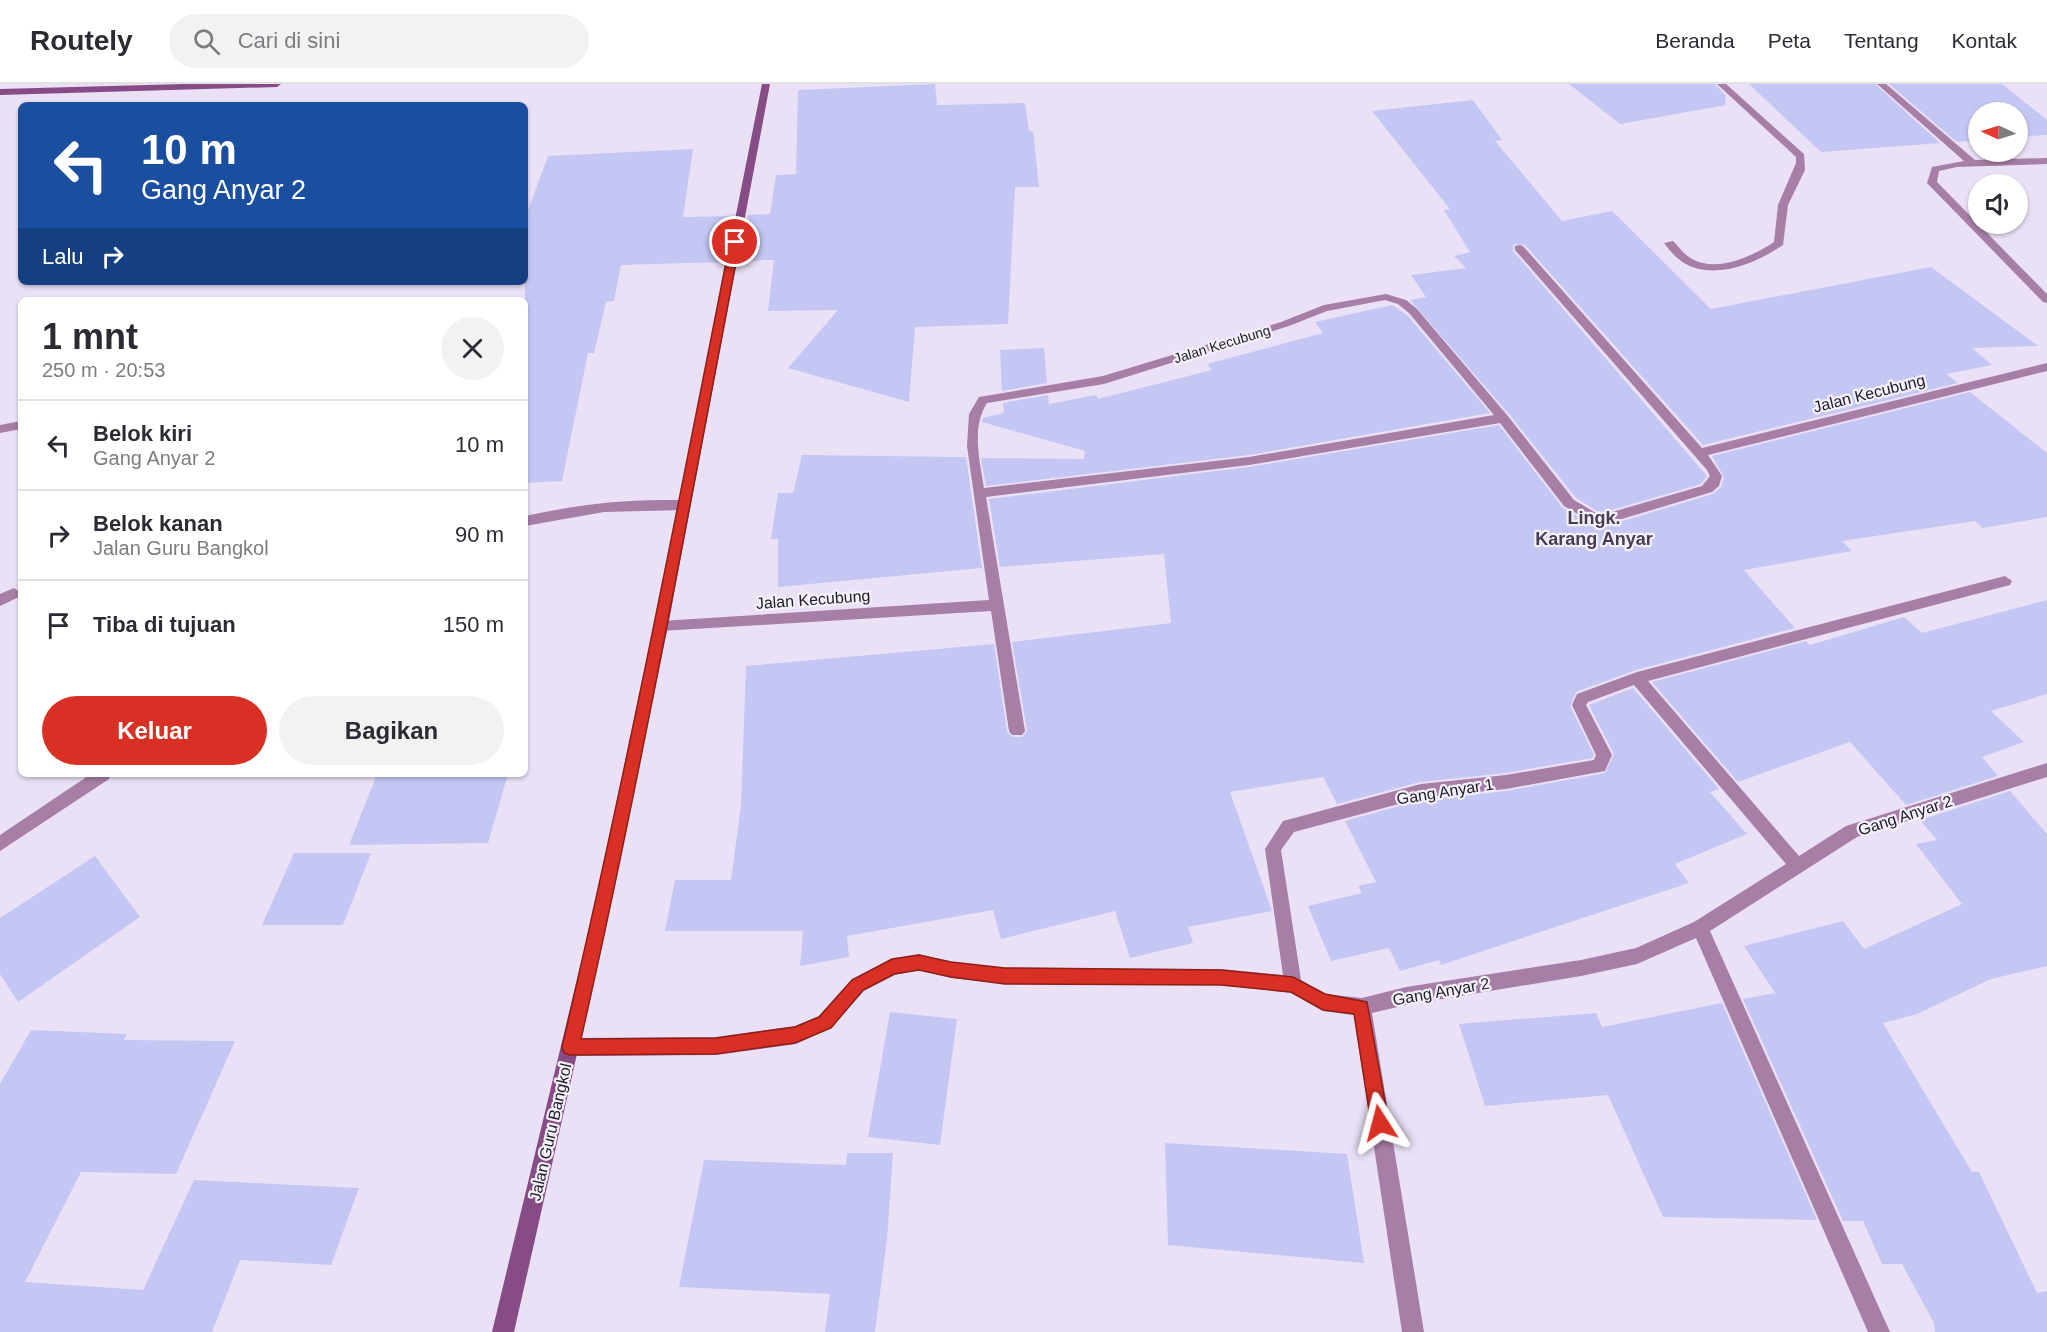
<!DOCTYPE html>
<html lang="id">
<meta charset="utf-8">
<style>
body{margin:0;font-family:Arial,sans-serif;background:#f2f2f3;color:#2b2b33;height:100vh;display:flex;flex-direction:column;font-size:22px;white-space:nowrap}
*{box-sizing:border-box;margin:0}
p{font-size:20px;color:#7c7c81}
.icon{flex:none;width:33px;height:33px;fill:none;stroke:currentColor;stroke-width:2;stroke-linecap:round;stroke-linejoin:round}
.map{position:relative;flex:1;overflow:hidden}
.sheet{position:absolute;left:18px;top:213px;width:510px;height:480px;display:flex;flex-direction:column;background:#fff;border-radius:9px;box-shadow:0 2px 4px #0004}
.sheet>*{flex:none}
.banner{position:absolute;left:18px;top:18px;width:510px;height:183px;border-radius:9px;box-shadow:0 2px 4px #0004;background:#1a4fa0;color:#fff;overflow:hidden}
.needle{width:39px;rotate:274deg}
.buttons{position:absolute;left:1968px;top:18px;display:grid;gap:12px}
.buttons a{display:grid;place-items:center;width:60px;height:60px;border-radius:50%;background:#fff;box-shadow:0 2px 4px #0004;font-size:30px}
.pin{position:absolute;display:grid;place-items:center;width:51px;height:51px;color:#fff;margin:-26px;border:3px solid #fff;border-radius:50%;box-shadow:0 2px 6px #0007}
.me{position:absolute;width:66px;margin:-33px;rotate:351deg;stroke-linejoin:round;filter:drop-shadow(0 0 4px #0008)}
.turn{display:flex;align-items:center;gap:21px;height:126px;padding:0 24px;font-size:27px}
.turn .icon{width:78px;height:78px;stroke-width:2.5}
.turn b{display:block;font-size:42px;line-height:51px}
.then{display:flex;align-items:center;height:57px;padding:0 24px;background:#0003;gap:12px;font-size:22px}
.round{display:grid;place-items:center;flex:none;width:63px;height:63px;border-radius:32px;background:#f2f2f3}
.head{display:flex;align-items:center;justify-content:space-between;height:102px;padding:0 24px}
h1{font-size:36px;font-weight:700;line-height:45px}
.cta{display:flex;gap:12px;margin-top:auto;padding:12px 24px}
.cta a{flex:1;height:69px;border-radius:36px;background:#d93025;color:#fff;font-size:24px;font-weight:700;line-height:69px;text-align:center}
.cta a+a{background:#f2f2f3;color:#2b2b33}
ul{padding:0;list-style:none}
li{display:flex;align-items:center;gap:18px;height:90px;padding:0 24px;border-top:2px solid #e1e1e2}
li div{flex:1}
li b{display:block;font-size:22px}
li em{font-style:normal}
header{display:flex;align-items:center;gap:36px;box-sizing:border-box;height:84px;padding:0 30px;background:#fff;border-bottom:2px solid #e1e1e2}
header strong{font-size:28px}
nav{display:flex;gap:33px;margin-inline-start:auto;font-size:21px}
.search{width:420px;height:54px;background:#f2f2f3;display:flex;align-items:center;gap:15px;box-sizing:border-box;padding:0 21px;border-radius:33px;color:#7c7c81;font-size:22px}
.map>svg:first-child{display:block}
</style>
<header>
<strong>Routely</strong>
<div class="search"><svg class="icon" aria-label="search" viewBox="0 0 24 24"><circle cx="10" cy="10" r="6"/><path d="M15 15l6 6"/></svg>Cari di sini</div>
<nav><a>Beranda</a><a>Peta</a><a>Tentang</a><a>Kontak</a></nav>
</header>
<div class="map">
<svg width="2047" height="1248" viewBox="0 0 2047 1248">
<rect width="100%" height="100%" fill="#eae1f7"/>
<!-- building -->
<g fill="#c4c7f4">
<polygon points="935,0 937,21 1025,19 1029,47 1033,47 1039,103 1015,103 1008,240 915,243 909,318 788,284 838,226 768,227 774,176 739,177 748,131 770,130 776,91 796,90 798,6"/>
<polygon points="1569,0 1715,0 1725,11 1726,21 1620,40"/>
<polygon points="1749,0 1875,0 1940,59 1821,68"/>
<polygon points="1889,0 2002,0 2047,36 2047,51 2018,53 2018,28 1978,28 1978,56 1957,58"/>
<polygon points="1473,16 1502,56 1495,57 1562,137 1612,127 1711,225 1931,183 2038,262 1972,264 1992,281 1946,290 1958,299 1703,361 1525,161 1514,160 1513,167 1707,392 1701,400 1605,428 1597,427 1576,414 1509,330 1410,216 1426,213 1411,191 1466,184 1454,172 1470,168 1444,126 1450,125 1372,27"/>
<polygon points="693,65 683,133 733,132 724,178 621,181 614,217 606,218 594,269 588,269 562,397 525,399 525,135 548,72"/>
<polygon points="1392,221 1407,231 1490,329 1249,371 986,402 981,374 1084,375 1085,367 982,338 983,334 1004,329 1003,319 1048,311 1049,320 1096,311 1098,315 1212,286 1207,280 1323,249 1315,238"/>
<polygon points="1044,264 1047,299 1002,307 1000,266"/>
<polygon points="1970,308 2047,369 2047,433 1983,444 1975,437 1842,457 1852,467 1744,486 1795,544 1636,586 1576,608 1570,622 1594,671 1592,674 1506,689 1420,698 1337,720 1323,693 1230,708 1272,827 1188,843 1193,859 1130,874 1115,827 1001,855 993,826 847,852 849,873 800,882 803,847 665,847 675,796 731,796 741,721 746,582 994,560 1007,647 1012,653 1022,653 1027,647 1012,558 1171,539 1164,470 1000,483 989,415 1249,383 1499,341 1562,423 1587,438 1606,442 1713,410 1721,403 1724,393 1712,372"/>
<polygon points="802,371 966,373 982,484 778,503 778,455 771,455 778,409 793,409"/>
<polygon points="2047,516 2047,610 1991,627 2024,658 1982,673 1998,692 1906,721 1850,658 1738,698 1652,598 1806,557 1810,561 1904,533 1922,549"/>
<polygon points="1633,604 1719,705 1710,708 1747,750 1675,780 1689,799 1441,881 1439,876 1400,887 1389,864 1331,877 1308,822 1362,809 1358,802 1376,798 1345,737 1421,716 1506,707 1605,689 1614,670 1589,621"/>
<polygon points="377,690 508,690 488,759 349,761"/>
<polygon points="2010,707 2047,750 2047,882 1991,895 1917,930 1883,939 1972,1088 1979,1088 2037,1209 2047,1207 2047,1248 1935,1248 1934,1239 1902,1180 1882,1180 1863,1137 1843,1137 1743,915 1775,909 1744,862 1843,837 1864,865 1962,820 1916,760 1937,756 1920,736"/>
<polygon points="294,769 371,769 343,841 262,841"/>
<polygon points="95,772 140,833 18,918 0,890 0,834"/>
<polygon points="1722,919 1817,1136 1663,1133 1608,1011 1485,1022 1459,940 1596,929 1602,943"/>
<polygon points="890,928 957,935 940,1061 868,1053"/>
<polygon points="31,946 127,950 124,956 235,957 176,1090 81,1088 25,1198 143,1206 194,1096 359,1104 331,1181 240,1176 212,1248 0,1248 0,1000"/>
<polygon points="1165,1059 1347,1070 1364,1179 1168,1161"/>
<polygon points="847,1069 893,1069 887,1155 875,1248 825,1248 830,1210 679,1203 704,1076 846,1081"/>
</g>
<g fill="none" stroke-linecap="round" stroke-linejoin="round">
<!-- lane -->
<path fill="#a77ea6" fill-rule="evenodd" d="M1717 0H1726L1804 70 1805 86 1788 121 1783 161C1757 179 1714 197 1684 179 1676 174 1669 166 1664 159L1673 157C1679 163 1685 172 1694 176 1719 188 1753 172 1774 158L1778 121 1796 79V73Z"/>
<!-- street -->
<g fill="#a77ea6" fill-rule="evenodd">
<polygon points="1877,0 1886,0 1975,76 2047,74 2047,80 1957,83 1939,87 1937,98 2047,210 2047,219 2043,218 1927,99 1932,83 1964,77"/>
<path d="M1519 161 1523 162 1702 364 2047 279V287L1708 371 1722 392 1719 402 1712 408 1605 440 1588 436 1564 422 1500 339 1249 381 986 413 1025 647 1022 651H1012L1009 647 991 527 661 547 654 542 661 537 989 516 967 362 969 330 979 313 1103 292 1281 238 1324 221 1386 210 1406 216 1417 225 1507 331 1574 416 1596 429 1605 430 1702 402 1710 392 1707 386 1515 166V162ZM1385 216 1398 220 1409 229 1494 331 1249 373 984 404C980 378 971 343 987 319L1104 300 1289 242 1327 227Z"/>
<polygon points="21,337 21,345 0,349 0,341"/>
<path d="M663 416H684L691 421 684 426 604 428 525 442V432C571 422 616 416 663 416Z"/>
<path d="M2005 492 2012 497 2010 501 1648 597 1799 772 1846 742 2047 679V693L1857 753 1710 847 1890 1248H1868L1696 854 1637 880 1581 892 1406 921 1372 929 1424 1248H1402L1354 931 1323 927 1291 909 1221 901 1005 900 951 894 919 886 895 891 864 907 831 944 796 960 716 971 570 972 564 969 561 963 564 957 570 954 716 953 795 942 819 932 852 895 892 875 919 870 951 878 1005 884 1221 885 1283 891 1265 765 1283 737 1421 700 1506 691 1594 676 1596 671 1572 621 1577 610 1637 588ZM1634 601 1786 780 1694 838 1636 864 1581 876 1406 903 1362 914 1325 910 1301 896 1281 766 1294 748 1421 714 1506 705 1605 687 1612 671 1586 621 1588 618Z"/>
<polygon points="14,504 21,509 19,513 0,522 0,510"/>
<polygon points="91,690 111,690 109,695 0,767 0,751"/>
</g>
<!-- secondary -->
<g fill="#874c86" fill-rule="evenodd">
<polygon points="184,0 281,0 277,3 0,11 0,5"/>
<polygon points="762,0 770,0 668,542 609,829 514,1248 492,1248 593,829 654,542"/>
</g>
</g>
<!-- route -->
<path fill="#d93025" stroke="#8d1f18" stroke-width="1.5" d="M735 155 740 158C689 424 641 691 581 955L716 954 795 943 819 933 852 896 892 875 919 871 951 878 1005 884 1221 886 1293 893 1325 910 1367 918 1389 1039 1386 1045 1380 1048 1374 1045 1371 1039 1354 930 1323 926 1291 908 1221 901 1005 900 951 893 919 886 894 890 863 906 831 944 795 959 716 970 570 971 564 969 562 963C625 696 677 427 730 158Z"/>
<g text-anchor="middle" stroke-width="4.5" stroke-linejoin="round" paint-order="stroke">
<!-- far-street labels -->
<g font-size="14" fill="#1f1c24" stroke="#f5f0fd">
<text transform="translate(1222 260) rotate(-17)" y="5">Jalan Kecubung</text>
</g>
<!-- street labels -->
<g font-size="16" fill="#1f1c24" stroke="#f5f0fd">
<text transform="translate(1869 309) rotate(-14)" y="6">Jalan Kecubung</text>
<text transform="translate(813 515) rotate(-4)" y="6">Jalan Kecubung</text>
<text transform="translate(1445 707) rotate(-9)" y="6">Gang Anyar 1</text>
<text transform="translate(1905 731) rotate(-18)" y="6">Gang Anyar 2</text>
<text transform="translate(1441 907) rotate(-10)" y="6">Gang Anyar 2</text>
<text transform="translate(550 1048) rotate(-77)" y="6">Jalan Guru Bangkol</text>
</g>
<!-- neighbourhood labels -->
<g font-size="18" font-weight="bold" fill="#463e50" stroke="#f5f0fd">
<text x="1594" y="440">Lingk.<tspan x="1594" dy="21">Karang Anyar</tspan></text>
</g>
</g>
</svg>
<div class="buttons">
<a><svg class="needle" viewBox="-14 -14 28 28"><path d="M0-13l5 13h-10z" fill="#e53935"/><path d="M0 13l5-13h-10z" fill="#7c7c81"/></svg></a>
<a><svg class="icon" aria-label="sound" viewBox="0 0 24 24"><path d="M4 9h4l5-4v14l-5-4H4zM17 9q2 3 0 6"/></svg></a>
</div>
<div class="pin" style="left:735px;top:158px;background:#d93025"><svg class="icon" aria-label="arrive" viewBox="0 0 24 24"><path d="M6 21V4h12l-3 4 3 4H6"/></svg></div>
<svg class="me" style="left:1380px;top:1039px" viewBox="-20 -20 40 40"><path d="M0-17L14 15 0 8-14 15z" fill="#d93025" stroke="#fff" stroke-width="4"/></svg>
<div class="banner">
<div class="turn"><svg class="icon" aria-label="left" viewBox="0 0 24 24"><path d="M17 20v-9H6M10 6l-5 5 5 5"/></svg><div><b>10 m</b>Gang Anyar 2</div></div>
<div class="then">Lalu<svg class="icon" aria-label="right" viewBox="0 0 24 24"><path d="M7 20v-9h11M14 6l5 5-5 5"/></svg></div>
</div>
<section class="sheet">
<div class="head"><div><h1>1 mnt</h1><p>250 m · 20:53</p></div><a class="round"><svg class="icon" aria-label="close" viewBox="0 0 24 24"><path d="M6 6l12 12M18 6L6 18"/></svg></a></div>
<ul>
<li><svg class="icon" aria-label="left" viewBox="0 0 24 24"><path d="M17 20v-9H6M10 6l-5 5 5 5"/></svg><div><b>Belok kiri</b><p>Gang Anyar 2</p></div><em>10 m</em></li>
<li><svg class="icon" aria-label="right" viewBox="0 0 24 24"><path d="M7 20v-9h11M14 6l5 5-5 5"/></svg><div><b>Belok kanan</b><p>Jalan Guru Bangkol</p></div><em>90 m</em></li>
<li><svg class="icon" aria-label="arrive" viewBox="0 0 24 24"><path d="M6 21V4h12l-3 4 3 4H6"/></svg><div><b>Tiba di tujuan</b></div><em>150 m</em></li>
</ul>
<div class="cta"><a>Keluar</a><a>Bagikan</a></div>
</section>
</div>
